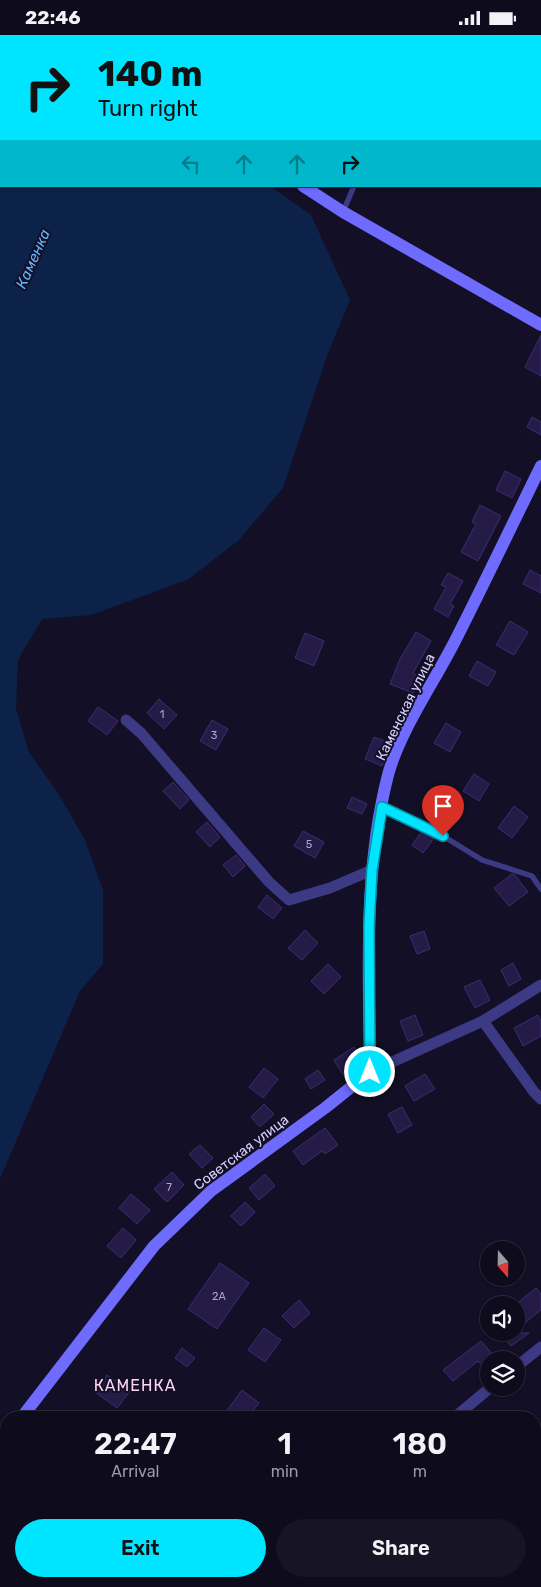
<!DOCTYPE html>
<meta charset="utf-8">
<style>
body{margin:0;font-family:Rubik,sans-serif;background:#171425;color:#f1f3f6;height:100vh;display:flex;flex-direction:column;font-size:19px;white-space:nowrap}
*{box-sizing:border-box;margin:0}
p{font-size:16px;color:#9b9ba3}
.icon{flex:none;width:28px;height:28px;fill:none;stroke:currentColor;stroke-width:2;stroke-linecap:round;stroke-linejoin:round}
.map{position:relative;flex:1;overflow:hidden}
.panel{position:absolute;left:0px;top:1376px;width:541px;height:176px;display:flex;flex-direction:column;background:#0e0b1c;border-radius:20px 20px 0 0;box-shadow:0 1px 4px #0004,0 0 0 1px #2e2b3b}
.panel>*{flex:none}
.hud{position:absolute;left:0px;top:0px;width:541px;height:152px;box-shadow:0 1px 4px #0004,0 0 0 1px #2e2b3b;background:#00e5ff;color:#111;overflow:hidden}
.needle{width:32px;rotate:160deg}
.controls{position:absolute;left:480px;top:1206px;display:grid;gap:10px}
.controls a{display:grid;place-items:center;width:45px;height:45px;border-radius:50%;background:#0e0b1c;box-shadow:0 1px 4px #0004,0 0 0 1px #2e2b3b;font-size:25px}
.pin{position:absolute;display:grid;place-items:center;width:42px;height:42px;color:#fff;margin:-51px -21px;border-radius:50% 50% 50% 0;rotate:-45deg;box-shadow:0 0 5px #0007}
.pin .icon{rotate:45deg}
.me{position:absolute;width:55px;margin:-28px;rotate:0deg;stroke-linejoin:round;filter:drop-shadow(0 0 4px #0008)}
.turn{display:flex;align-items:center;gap:18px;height:105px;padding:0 15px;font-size:22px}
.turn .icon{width:65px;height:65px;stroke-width:2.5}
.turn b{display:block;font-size:35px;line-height:42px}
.lanes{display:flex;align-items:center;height:48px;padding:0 15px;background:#0003;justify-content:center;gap:25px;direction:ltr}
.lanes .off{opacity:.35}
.eta{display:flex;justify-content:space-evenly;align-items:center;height:85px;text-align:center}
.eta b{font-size:30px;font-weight:600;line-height:35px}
.primary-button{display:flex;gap:10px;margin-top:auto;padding:10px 15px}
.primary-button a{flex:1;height:58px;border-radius:30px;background:#00e5ff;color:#111;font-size:20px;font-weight:600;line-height:58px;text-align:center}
.primary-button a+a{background:#171425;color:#f1f3f6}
.status{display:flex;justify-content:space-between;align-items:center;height:35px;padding:0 25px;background:#0e0b1c;direction:ltr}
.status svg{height:14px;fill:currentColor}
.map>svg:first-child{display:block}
</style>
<div class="status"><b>22:46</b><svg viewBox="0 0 49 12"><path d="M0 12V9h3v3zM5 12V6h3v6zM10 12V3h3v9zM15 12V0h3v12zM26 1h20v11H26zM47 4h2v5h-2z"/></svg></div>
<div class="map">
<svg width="541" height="1552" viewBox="0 0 541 1552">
<rect width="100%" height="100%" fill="#130f26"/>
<!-- green -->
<polygon fill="#12302f" points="180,0 401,0 401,1"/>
<!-- water -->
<g fill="#0c2248">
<polygon points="0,0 37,1 1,1 1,151 270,151 311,180 350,265 328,318 283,453 238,506 187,545 91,580 42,584 18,625 16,674 29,717 58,758 85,805 103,855 103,929 80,956 0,1144"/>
<polygon points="157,1546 293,1546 280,1552 179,1552"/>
<polygon points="359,1546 458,1546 450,1552 369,1552"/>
</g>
<!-- building -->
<g fill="#241b47" stroke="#3b2d73">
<polygon points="541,300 541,341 525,332"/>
<polygon points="532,382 541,387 541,400 527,392"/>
<polygon points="505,436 521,444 512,463 496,455"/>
<polygon points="480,470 501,481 478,526 461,517 476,489 472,487"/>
<polygon points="530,535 541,541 541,558 523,549"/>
<polygon points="448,538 463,546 450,569 454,571 448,582 434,574 446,552 441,550"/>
<polygon points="510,586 528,597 514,620 496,610"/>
<polygon points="416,597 431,606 413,638 419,641 413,658 390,649 400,624"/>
<polygon points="305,598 324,606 314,631 295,623"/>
<polygon points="477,626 496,637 488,651 469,641"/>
<polygon points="159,664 177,680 164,694 147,678"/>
<polygon points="98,672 118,686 107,700 88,686"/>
<polygon points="212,685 228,694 216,715 200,706"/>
<polygon points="446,688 461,697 450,717 434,708"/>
<polygon points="374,702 391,708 382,731 365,724"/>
<polygon points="474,739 489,749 479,766 463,756"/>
<polygon points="173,747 189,765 180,774 163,756"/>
<polygon points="352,762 367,769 362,779 347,773"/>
<polygon points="514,771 528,782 512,803 498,793"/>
<polygon points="207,787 220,802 210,812 196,797"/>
<polygon points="303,796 324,807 315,823 294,811"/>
<polygon points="422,796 434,803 423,818 412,810"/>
<polygon points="236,820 245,831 233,842 223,830"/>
<polygon points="512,839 515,840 528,857 509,871 494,853"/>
<polygon points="267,860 282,873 273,884 258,872"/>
<polygon points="305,895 318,908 302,925 288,913"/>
<polygon points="424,896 430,914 417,919 410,901"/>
<polygon points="513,928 521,944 509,951 501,935"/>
<polygon points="328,929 341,942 324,959 311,946"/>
<polygon points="480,945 490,965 475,973 464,952"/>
<polygon points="415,980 423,1000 408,1006 400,986"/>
<polygon points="538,980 541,986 541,1001 523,1011 514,993"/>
<polygon points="354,1012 362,1024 362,1029 343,1040 334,1025"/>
<polygon points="264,1033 278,1044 263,1063 249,1052"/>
<polygon points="318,1035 325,1045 311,1054 305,1044"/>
<polygon points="425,1039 435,1054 414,1066 405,1051"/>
<polygon points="264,1069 274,1079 260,1092 251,1082"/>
<polygon points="402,1072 412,1090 398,1098 388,1079"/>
<polygon points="325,1093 338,1110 325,1119 322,1116 303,1130 293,1116"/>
<polygon points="200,1110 213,1123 202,1133 189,1119"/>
<polygon points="172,1137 184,1150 167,1167 154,1154"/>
<polygon points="265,1139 275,1151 259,1165 249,1153"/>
<polygon points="131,1159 150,1175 137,1189 119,1173"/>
<polygon points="245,1167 255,1177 241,1191 231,1181"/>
<polygon points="123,1193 136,1205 121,1223 107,1211"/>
<polygon points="220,1228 249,1248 217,1294 188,1274"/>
<polygon points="536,1253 541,1259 541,1275 516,1295 516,1269"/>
<polygon points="299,1265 310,1278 294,1293 282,1281"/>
<polygon points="264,1293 281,1305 265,1327 248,1315"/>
<polygon points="500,1298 529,1298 511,1311"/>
<polygon points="481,1306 494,1321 483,1331 478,1326 453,1346 443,1335"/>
<polygon points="182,1313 195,1323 187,1332 175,1323"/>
<polygon points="107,1340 130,1356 117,1373 95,1357"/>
<polygon points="242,1355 259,1368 248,1382 234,1382 226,1377"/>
</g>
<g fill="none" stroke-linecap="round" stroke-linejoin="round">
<!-- lane -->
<g stroke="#3d3a85" stroke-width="5.5">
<polyline points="402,1 402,0"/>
<polyline points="343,177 354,151"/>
<polyline points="382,772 443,801 482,825 532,841 541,854"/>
</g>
<!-- street -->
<g stroke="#3d3a85" stroke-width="11">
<polyline points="126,685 141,698 269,847 289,865 330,853 372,835"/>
<polyline points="483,986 534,1057 541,1064"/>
<polyline points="370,1037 483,986 541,950"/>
<polyline points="516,1332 541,1312"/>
<polyline points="455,1382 491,1352"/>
</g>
<!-- secondary -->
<g stroke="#6f6bff" stroke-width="12">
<polyline points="70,0 71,1"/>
<polyline points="303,151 343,177 541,290"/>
<path d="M22 1382 154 1211 211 1156 325 1073 370 1037C369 938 363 837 388 740 400 695 435 646 456 604 485 547 513 488 541 431"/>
<polyline points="0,1412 6,1404"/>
</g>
</g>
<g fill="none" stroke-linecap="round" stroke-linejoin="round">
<!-- route casing -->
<g stroke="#0095a6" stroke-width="12">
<polyline id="route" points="370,1037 369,891 372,835 382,772 443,801"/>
</g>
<!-- route -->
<use href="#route" stroke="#00e5ff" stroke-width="9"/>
</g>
<g text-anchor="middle" stroke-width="4" stroke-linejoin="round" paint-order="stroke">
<!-- number labels -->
<g font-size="11" fill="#aca6d1">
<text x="162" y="683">1</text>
<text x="214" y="704">3</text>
<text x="309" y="813">5</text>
<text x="169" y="1156">7</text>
<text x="219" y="1265">2А</text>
</g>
<!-- street labels -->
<g font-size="14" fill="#d9d4ff" stroke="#130f26">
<text transform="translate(405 672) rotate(-64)" y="5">Каменская улица</text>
<text transform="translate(241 1117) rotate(-37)" y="5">Советская улица</text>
</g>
<!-- water labels -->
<g font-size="15" font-style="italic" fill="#62b6ff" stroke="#130f26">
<text transform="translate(33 224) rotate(-66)" y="5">Каменка</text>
</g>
<!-- quarter labels -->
<g font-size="16" letter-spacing="1" fill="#ffd6f0" stroke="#130f26">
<text x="135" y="1356">КАМЕНКА</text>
</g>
</g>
</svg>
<div class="controls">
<a><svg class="needle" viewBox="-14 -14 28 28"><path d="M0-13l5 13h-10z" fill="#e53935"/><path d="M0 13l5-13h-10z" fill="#9b9ba3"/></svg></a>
<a><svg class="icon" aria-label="sound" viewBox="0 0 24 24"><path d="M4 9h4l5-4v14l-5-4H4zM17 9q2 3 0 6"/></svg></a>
<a><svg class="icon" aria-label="layers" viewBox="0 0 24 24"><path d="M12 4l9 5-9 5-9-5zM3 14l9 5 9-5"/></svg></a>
</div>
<div class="pin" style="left:443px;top:801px;background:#d93025"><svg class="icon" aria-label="arrive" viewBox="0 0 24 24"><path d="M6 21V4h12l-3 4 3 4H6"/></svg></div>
<svg class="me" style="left:370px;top:1037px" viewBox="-20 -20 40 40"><circle r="17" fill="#00e5ff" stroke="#fff" stroke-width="3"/><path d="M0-11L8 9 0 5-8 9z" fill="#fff"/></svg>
<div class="hud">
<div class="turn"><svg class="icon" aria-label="right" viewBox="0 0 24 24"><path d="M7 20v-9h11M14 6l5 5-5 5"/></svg><div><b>140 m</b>Turn right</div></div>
<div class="lanes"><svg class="icon off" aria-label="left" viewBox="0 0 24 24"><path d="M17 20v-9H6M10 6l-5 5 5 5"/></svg><svg class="icon off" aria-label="ahead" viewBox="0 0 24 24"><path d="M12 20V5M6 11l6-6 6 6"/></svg><svg class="icon off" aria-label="ahead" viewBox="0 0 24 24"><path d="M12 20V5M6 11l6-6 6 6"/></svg><svg class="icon" aria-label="right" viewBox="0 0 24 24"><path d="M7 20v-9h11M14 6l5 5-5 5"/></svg></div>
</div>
<section class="panel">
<div class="eta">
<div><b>22:47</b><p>Arrival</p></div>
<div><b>1</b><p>min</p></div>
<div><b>180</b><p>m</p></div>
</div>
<div class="primary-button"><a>Exit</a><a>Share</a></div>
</section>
</div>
